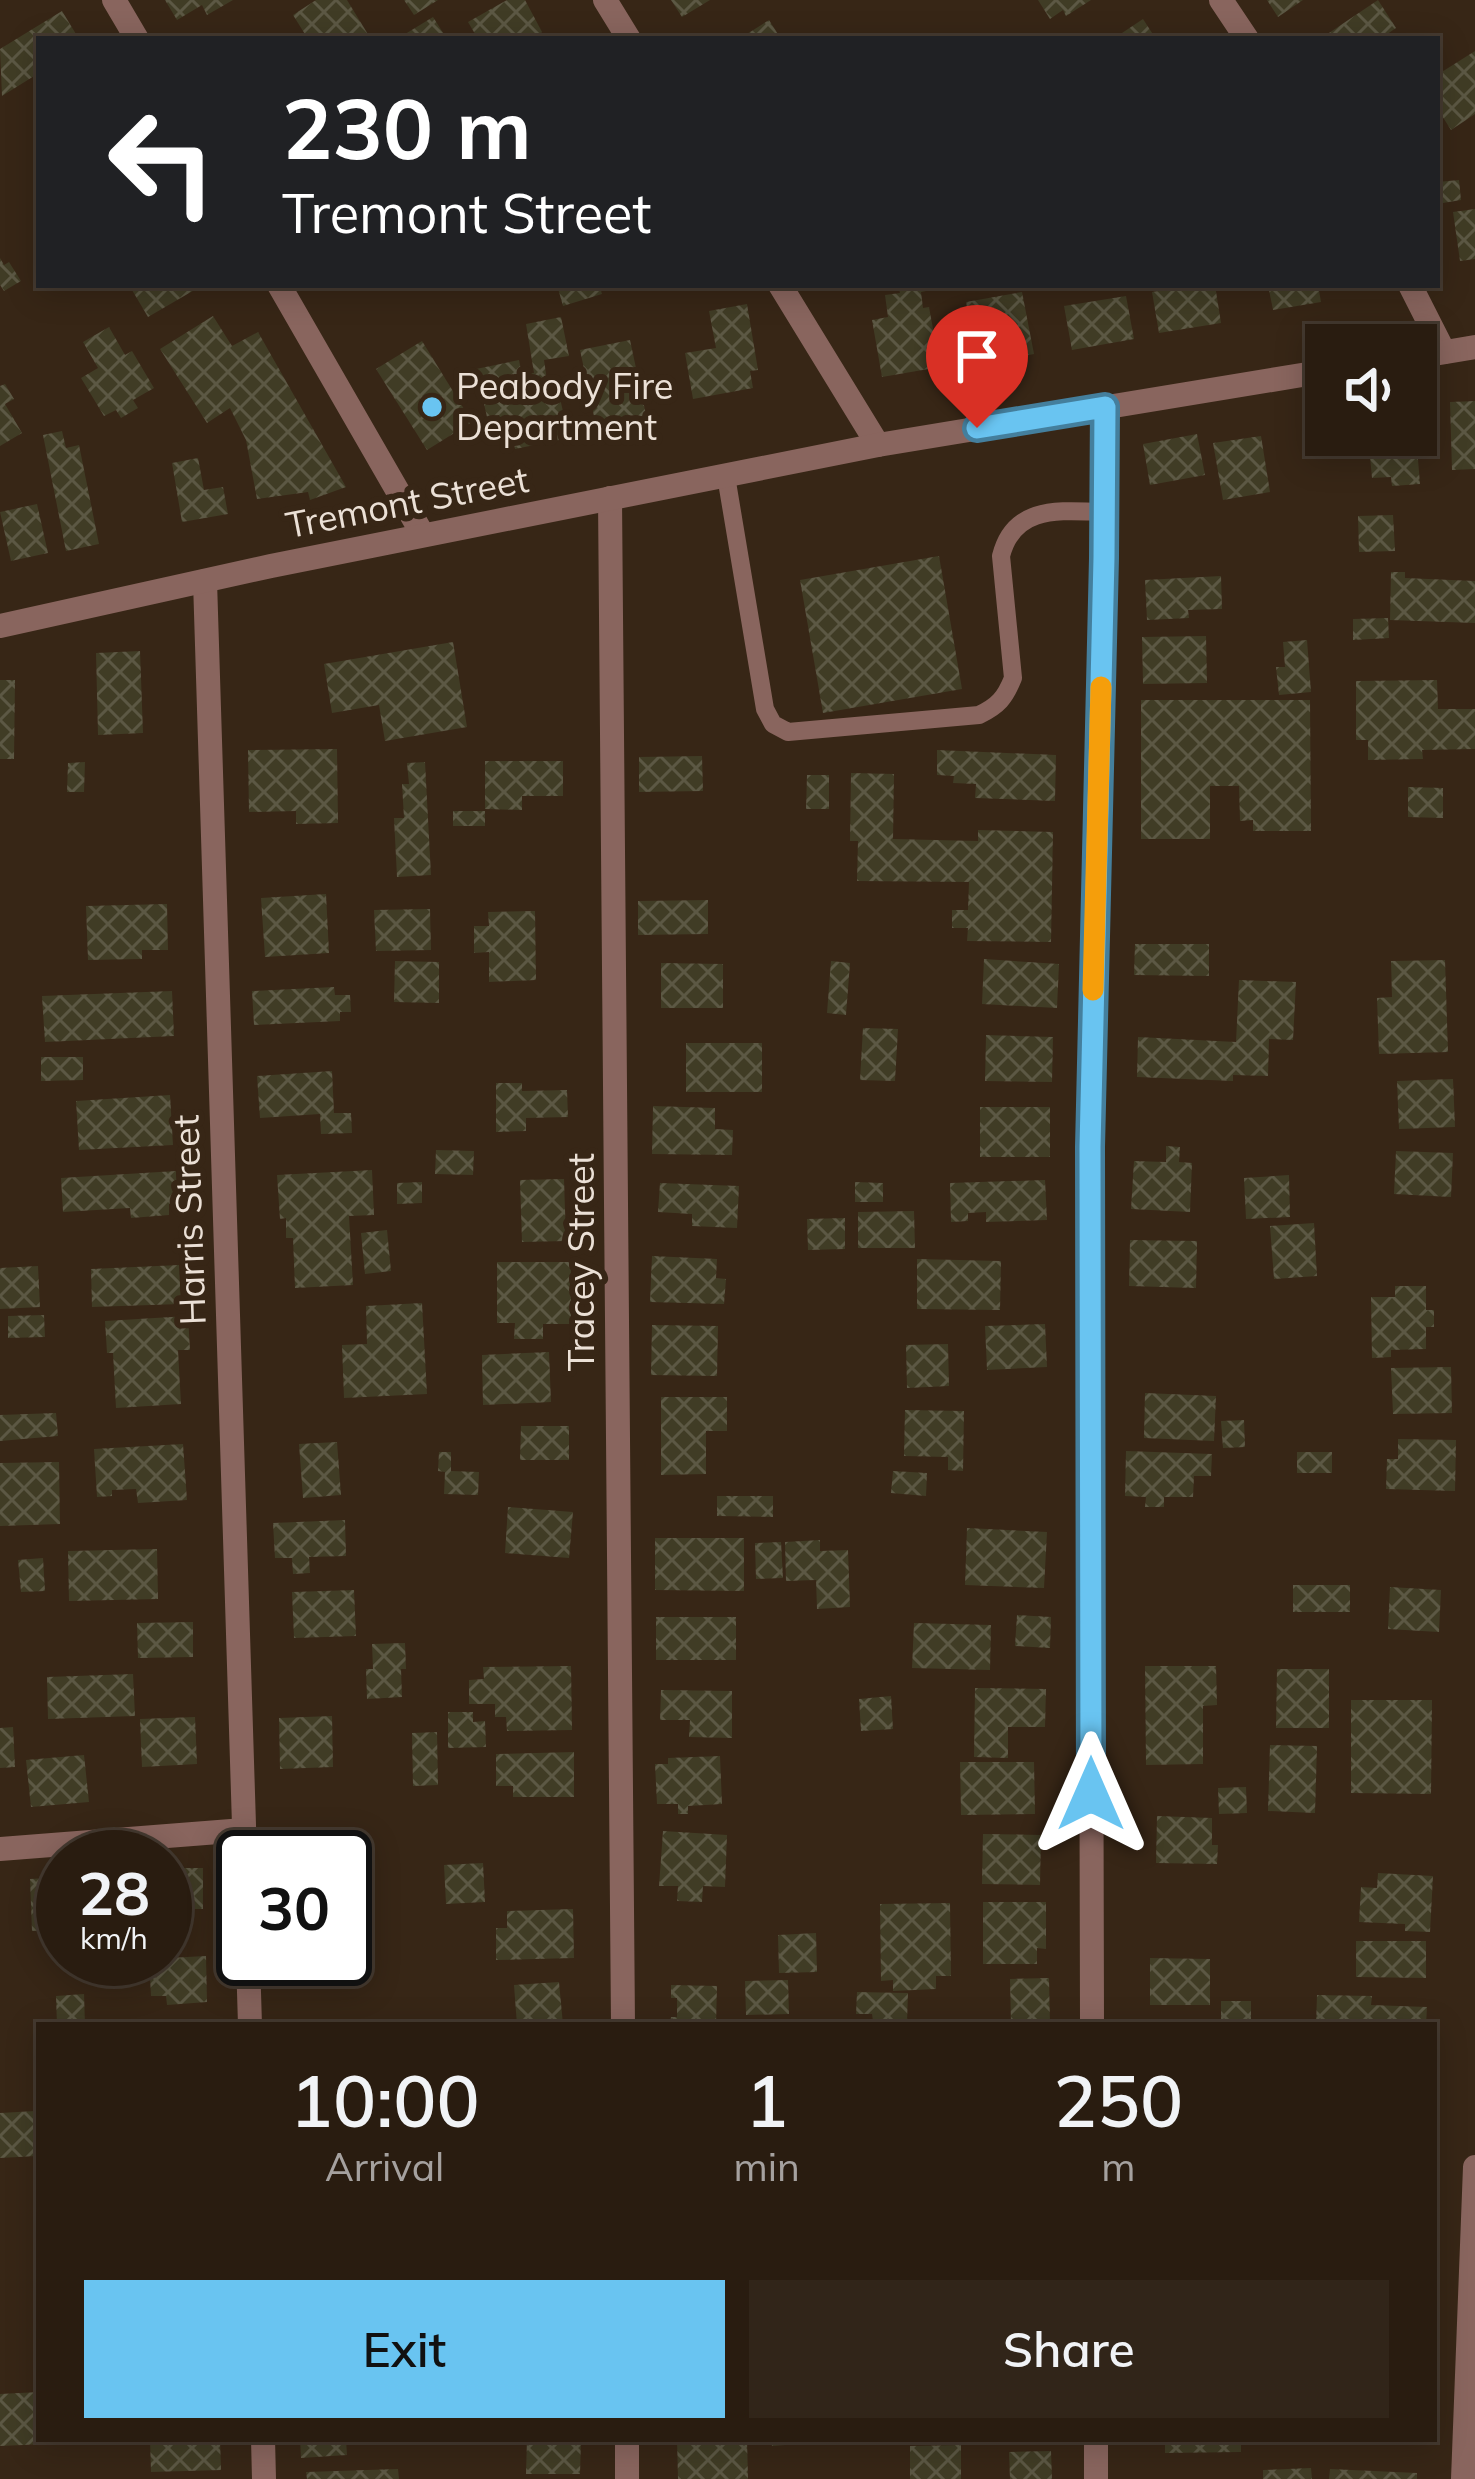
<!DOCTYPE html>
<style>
body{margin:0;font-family:Mulish,sans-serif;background:#312519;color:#f1f3f6;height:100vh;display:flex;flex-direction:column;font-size:45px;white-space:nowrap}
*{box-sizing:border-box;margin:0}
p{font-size:39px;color:#a5a19f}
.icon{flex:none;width:66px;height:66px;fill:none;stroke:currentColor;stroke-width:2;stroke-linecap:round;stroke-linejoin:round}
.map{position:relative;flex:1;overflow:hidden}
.panel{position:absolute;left:36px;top:2022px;width:1401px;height:420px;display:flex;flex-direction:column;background:#291c10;border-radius:0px;box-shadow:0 6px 30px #0003,0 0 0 3px #453a30}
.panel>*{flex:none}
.hud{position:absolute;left:36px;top:36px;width:1404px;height:252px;border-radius:0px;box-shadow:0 6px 30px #0003,0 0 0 3px #453a30;background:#202124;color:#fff;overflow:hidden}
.buttons{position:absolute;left:1305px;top:324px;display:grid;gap:24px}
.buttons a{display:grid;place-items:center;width:132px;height:132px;border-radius:0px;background:#291c10;box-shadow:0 6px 30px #0003,0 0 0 3px #453a30;font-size:60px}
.speed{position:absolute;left:36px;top:1830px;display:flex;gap:24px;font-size:60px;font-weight:700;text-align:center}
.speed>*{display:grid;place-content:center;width:156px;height:156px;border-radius:50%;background:#291c10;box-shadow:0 6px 30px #0003,0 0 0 3px #453a30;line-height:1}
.speed small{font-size:30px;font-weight:400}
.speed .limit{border:6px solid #111;border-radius:18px;background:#fff;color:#111}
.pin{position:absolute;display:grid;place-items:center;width:102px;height:102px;color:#fff;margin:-123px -51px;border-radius:50% 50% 50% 0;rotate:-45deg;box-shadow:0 0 12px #0007}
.pin .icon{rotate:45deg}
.me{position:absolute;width:132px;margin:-66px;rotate:0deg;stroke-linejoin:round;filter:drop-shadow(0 0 9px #0008)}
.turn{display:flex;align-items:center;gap:42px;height:252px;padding:0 48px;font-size:54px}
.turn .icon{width:156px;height:156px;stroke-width:2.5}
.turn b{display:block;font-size:84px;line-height:102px}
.eta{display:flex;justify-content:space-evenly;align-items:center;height:204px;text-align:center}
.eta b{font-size:72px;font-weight:600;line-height:84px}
.action{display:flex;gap:24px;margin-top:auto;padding:24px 48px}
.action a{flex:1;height:138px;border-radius:0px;background:#69c4f1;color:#111;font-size:48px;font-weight:600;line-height:138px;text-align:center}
.action a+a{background:#312519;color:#f1f3f6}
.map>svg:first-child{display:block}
</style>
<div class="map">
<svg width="1475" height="2479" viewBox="0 0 1475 2479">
<defs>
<pattern id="building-cross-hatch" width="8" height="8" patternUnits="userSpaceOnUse" patternTransform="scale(3)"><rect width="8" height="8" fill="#403c25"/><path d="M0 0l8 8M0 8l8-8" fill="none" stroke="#5c5844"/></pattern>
</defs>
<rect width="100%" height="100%" fill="#372616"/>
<!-- building -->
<g fill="url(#building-cross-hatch)">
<polygon points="165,0 233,0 207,15 202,5 177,20"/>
<polygon points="316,0 347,0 369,36 364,39 308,39 293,15"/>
<polygon points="404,0 438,0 414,15"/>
<polygon points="507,0 525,0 542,32 530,39 478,39 468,22"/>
<polygon points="671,0 710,0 682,17"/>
<polygon points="1038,0 1091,0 1066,16 1063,10 1050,19"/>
<polygon points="1267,0 1303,0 1278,17"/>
<polygon points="1378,0 1396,28 1380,39 1320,39"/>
<polygon points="62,11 79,39 39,39 39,73 2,96 0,49"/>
<polygon points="433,17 447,39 397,39"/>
<polygon points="1143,19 1156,39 1113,39"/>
<polygon points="769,20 781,39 739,39"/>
<polygon points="1475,51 1475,114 1451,130 1437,108 1437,75"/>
<polygon points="1459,180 1461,200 1437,204 1437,182"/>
<polygon points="1475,209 1475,259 1460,261 1453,212"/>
<polygon points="0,258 4,265 9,262 21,281 4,291 0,285"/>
<polygon points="129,285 203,285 148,317"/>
<polygon points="557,285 599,285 602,294 563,306"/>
<polygon points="898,285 936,285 936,289 921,292 923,308 929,307 940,367 882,377 872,320 888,317 885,295 900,293"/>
<polygon points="1197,285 1215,285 1221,323 1159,333 1152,292"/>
<polygon points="1268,285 1318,285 1321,302 1273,310"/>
<polygon points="1022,292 1034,354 978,365 966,302"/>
<polygon points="1126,296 1134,339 1072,350 1064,306"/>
<polygon points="747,304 758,370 750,371 753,388 693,399 685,353 716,348 709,311"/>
<polygon points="213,316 232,346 258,332 346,487 310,500 308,492 257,499 246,440 230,408 207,423 160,349"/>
<polygon points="561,317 569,356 544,360 548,387 557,385 569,438 515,449 511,429 502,431 499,415 487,417 476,369 519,360 522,375 534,373 526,324"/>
<polygon points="109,327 125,355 132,351 154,388 133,400 138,408 121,418 116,410 104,416 81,378 98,368 83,342"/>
<polygon points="630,340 649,429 599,440 580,350"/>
<polygon points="422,341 472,422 427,450 376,369"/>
<polygon points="5,384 14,399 5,404 22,433 0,446 0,386"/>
<polygon points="1475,401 1475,469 1452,470 1450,402"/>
<polygon points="62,431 66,448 79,445 99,544 66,551 43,435"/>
<polygon points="1197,434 1205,475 1150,485 1143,444"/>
<polygon points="1368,435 1416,435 1420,484 1392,486 1391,477 1372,478"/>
<polygon points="1261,436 1270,492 1223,500 1213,443"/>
<polygon points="198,458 204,490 223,487 228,514 182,522 172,463"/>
<polygon points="37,504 48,553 11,561 0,512"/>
<polygon points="1393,515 1395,551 1359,552 1358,516"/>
<polygon points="939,556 962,689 823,713 800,580"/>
<polygon points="1391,572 1405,572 1405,578 1475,581 1475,623 1390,620"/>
<polygon points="1221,576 1222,609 1188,610 1189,618 1147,620 1145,580"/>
<polygon points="1388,618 1389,638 1353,640 1353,619"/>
<polygon points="1206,636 1207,683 1143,684 1142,637"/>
<polygon points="1307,640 1311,692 1279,695 1276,667 1285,667 1283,642"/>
<polygon points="453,642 467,727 385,741 379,705 332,713 324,664"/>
<polygon points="140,651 143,733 98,735 96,653"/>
<polygon points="0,680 15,680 14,759 0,759"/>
<polygon points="1437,680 1438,709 1475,709 1475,749 1422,750 1423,759 1368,760 1368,740 1356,740 1356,681"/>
<polygon points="1141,700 1310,700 1311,831 1253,831 1253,820 1240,821 1239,786 1210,786 1210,839 1141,839"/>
<polygon points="337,749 338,823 296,824 296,811 249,812 248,750"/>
<polygon points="937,750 1056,755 1055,801 975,798 976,784 953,783 954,776 937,775"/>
<polygon points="702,756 703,791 639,792 639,757"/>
<polygon points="485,761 563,761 563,796 522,796 522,810 485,809"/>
<polygon points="85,762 84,792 67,792 68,763"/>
<polygon points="425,762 431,875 397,877 394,818 404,818 402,784 409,784 407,763"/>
<polygon points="851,773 894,774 893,839 978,841 978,830 1053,832 1051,942 967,941 968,928 952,928 952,910 968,910 969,882 857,881 858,841 850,841"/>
<polygon points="807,775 829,775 829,809 806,809"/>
<polygon points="1408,787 1443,788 1443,818 1408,817"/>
<rect x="453" y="811" width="32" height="15"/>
<polygon points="326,894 329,953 265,957 261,898"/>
<polygon points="708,900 708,934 638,935 638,901"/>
<polygon points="167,904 168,950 142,950 142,959 88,960 86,906"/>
<polygon points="430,909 431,950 376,951 374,910"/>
<polygon points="535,911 536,980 489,982 489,952 474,953 474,926 489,926 488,912"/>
<polygon points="1135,944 1209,944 1209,976 1134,975"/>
<polygon points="984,959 1059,964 1057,1008 982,1004"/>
<polygon points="1445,960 1448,1052 1379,1054 1377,998 1392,997 1391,961"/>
<polygon points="395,961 439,962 439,1003 394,1002"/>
<polygon points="831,961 850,963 846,1015 827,1013"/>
<polygon points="661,963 723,964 723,1008 661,1008"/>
<polygon points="1239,980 1296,982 1293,1040 1269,1039 1268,1076 1233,1075 1233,1081 1137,1077 1138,1037 1236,1042"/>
<polygon points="334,987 335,995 350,995 351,1012 340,1012 340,1021 254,1025 252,991"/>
<polygon points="172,991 174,1036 45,1042 42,996"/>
<polygon points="863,1028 898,1029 895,1081 860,1080"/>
<polygon points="986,1035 1053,1037 1052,1082 985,1081"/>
<rect x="686" y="1043" width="76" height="49"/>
<polygon points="41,1057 83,1057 83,1080 41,1081"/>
<polygon points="332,1071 334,1113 351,1113 352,1133 321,1134 320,1114 260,1118 257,1076"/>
<polygon points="1453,1079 1455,1127 1399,1129 1397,1081"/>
<polygon points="496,1083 522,1083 522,1091 567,1090 568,1117 526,1118 526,1131 496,1132"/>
<polygon points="170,1095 173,1145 79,1150 76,1101"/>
<polygon points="653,1106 715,1108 715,1129 733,1130 732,1155 652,1154"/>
<rect x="980" y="1107" width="70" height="50"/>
<polygon points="1166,1146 1180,1147 1179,1162 1192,1163 1190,1212 1131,1209 1134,1161 1166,1162"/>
<polygon points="436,1150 474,1151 473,1175 435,1174"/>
<polygon points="1396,1151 1453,1153 1451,1197 1394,1194"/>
<polygon points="372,1170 374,1215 349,1216 353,1285 295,1288 293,1238 286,1238 286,1218 280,1219 277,1175"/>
<polygon points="176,1171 178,1204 169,1204 169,1215 131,1218 130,1208 63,1212 61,1178"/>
<polygon points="1289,1175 1290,1217 1246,1219 1244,1178"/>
<polygon points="564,1179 566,1241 522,1242 520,1180"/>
<polygon points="1045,1180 1047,1220 986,1222 986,1212 968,1213 968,1221 951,1222 950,1183"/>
<polygon points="422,1182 422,1203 397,1204 397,1183"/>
<polygon points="855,1182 883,1183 883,1202 855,1202"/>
<polygon points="660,1183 739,1186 737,1228 692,1226 692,1214 658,1212"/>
<polygon points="914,1211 915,1248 858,1248 858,1212"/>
<polygon points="845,1218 845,1249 808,1250 807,1219"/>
<polygon points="1314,1223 1317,1276 1274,1279 1270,1226"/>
<polygon points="387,1230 391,1271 365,1274 361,1233"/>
<polygon points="1130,1240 1197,1241 1196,1288 1129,1286"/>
<polygon points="652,1256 717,1259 716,1278 726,1279 724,1304 650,1302"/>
<polygon points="917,1259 1001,1261 1000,1310 917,1309"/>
<polygon points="497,1262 571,1262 571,1324 543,1324 543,1339 514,1339 515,1323 497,1323"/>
<polygon points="179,1265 181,1304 92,1307 91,1269"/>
<polygon points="38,1266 40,1307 0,1309 0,1268"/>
<polygon points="1395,1286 1426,1286 1426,1310 1434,1310 1434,1327 1426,1327 1426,1349 1391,1350 1391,1357 1372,1358 1371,1297 1395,1297"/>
<polygon points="422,1303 427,1394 344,1398 342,1345 367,1344 366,1306"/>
<polygon points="44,1315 45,1337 8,1338 8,1316"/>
<polygon points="188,1316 190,1350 178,1350 181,1404 116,1408 113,1353 107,1353 105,1321"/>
<polygon points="1045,1324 1047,1367 987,1370 985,1326"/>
<polygon points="652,1325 718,1326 717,1376 651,1375"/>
<polygon points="948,1344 949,1386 907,1388 906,1345"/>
<polygon points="549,1352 551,1402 483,1405 482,1355"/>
<polygon points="1451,1367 1452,1413 1393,1414 1391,1368"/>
<polygon points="1145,1393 1216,1396 1214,1441 1144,1438"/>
<polygon points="661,1397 727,1397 727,1431 706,1431 706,1474 661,1475"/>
<polygon points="905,1410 964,1411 963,1471 948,1470 948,1457 904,1456"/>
<polygon points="56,1413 58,1436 0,1441 0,1415"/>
<polygon points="1244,1420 1245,1447 1223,1448 1221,1421"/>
<polygon points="521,1426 569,1426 569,1460 520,1460"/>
<polygon points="1398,1439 1456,1440 1455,1491 1386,1489 1387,1459 1398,1459"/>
<polygon points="337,1442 341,1495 303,1498 299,1444"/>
<polygon points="183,1444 187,1500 138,1503 136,1489 112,1490 112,1496 97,1497 94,1449"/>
<polygon points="1126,1451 1212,1454 1211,1476 1194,1476 1193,1497 1164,1497 1164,1507 1145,1507 1146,1497 1125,1496"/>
<polygon points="439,1452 451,1452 451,1471 479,1472 478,1495 444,1494 445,1472 438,1471"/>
<rect x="1297" y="1452" width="35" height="21"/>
<polygon points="59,1462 60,1524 0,1526 0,1463"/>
<polygon points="893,1471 927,1473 926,1496 891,1493"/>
<polygon points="717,1496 773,1496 773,1517 717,1516"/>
<polygon points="508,1507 573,1512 569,1558 505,1553"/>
<polygon points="345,1520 346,1556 309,1557 310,1573 293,1574 292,1558 275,1558 273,1523"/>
<polygon points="967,1528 1047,1532 1044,1588 965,1585"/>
<polygon points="655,1538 744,1538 744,1591 655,1590"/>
<polygon points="820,1540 820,1551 848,1550 850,1607 817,1609 816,1580 786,1581 785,1542"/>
<polygon points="781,1542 783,1578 756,1579 755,1543"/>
<polygon points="157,1549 158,1599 69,1601 68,1551"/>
<polygon points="43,1558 45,1591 21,1592 18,1560"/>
<rect x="1293" y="1585" width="57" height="27"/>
<polygon points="1390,1587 1441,1590 1439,1632 1388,1629"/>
<polygon points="354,1590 356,1636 294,1638 292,1592"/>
<polygon points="1017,1615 1051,1617 1050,1648 1015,1646"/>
<rect x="656" y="1617" width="80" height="43"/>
<polygon points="193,1622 193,1657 138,1658 137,1623"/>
<polygon points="914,1623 991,1625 990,1670 912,1668"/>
<polygon points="405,1643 406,1669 401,1669 402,1697 367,1699 366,1669 373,1669 372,1644"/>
<polygon points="571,1666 572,1730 507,1731 506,1717 495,1717 495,1704 469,1704 469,1680 484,1679 483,1667"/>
<polygon points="1145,1666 1216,1666 1217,1705 1203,1706 1203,1764 1146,1765"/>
<polygon points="1277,1669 1329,1669 1329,1728 1276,1728"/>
<polygon points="133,1674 135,1716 48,1719 47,1677"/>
<polygon points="975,1688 1046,1689 1045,1727 1008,1727 1008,1758 974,1757"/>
<polygon points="661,1690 732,1691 732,1738 689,1737 690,1720 660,1720"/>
<polygon points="891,1696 893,1729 861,1731 859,1699"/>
<polygon points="1351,1700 1432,1700 1431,1794 1351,1793"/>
<polygon points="448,1712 473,1712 473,1722 485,1721 486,1747 448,1748"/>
<polygon points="332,1716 333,1767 280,1769 279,1718"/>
<polygon points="195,1717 197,1764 142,1767 140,1719"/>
<polygon points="13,1727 15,1767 0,1768 0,1728"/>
<polygon points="437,1732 438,1785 413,1786 412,1733"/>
<polygon points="1270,1745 1317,1746 1315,1813 1268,1811"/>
<polygon points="574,1752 574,1797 513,1797 513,1786 496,1786 496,1754"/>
<polygon points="84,1755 89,1802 31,1807 26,1760"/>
<polygon points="720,1756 722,1804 688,1806 688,1814 678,1814 678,1804 657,1804 655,1764 668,1764 668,1758"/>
<polygon points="960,1762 1034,1762 1035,1814 961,1815"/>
<polygon points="1246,1787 1247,1813 1219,1814 1218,1788"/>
<polygon points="1157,1816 1212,1818 1212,1845 1218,1845 1217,1864 1156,1863"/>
<polygon points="663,1831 727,1835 725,1887 703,1886 702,1902 677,1901 678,1886 659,1886"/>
<polygon points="983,1834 1041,1835 1040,1885 982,1884"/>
<polygon points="483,1863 485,1902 446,1904 444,1865"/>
<polygon points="165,1868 203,1868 203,1909 188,1909 188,1922 165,1921"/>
<polygon points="1378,1873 1433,1876 1430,1932 1405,1931 1405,1924 1359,1922 1361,1887 1377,1888"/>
<polygon points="63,1877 63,1929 32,1931 30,1879"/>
<polygon points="983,1902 1046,1902 1046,1949 1037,1948 1037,1964 983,1964"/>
<polygon points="950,1903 951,1976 936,1976 936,1989 893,1991 893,1980 881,1981 880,1904"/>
<polygon points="573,1909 574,1958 496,1960 496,1928 507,1928 507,1911"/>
<polygon points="816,1933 817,1972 779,1973 778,1935"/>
<polygon points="1356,1941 1426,1941 1426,1978 1356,1977"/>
<polygon points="206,1956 207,2002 167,2005 166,1996 151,1996 149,1959"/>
<polygon points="1150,1958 1210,1959 1210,2005 1150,2005"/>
<polygon points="1049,1978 1050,2025 1011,2025 1010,1979"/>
<polygon points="788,1980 789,2014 746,2015 745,1981"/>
<polygon points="559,1982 563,2025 517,2025 514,1985"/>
<polygon points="671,1985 717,1986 716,2025 670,2025 671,2017 677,2017 677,1998 671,1998"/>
<polygon points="857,1992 908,1993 907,2022 873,2021 872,2014 856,2014"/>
<polygon points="84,1994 85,2025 57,2025 56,1996"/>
<polygon points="1317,1995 1372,1996 1371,2005 1427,2007 1426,2025 1316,2025"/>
<rect x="1221" y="2001" width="30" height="21"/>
<polygon points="35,2111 37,2156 0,2158 0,2113"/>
<polygon points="39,2392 39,2439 46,2439 46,2444 0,2446 0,2394"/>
<polygon points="150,2439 220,2439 221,2470 151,2472"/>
<polygon points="300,2439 346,2439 347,2455 301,2458"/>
<polygon points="449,2439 500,2439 501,2444 449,2445"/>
<polygon points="527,2439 581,2439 580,2474 526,2474"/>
<polygon points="677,2439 747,2439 748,2479 678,2479"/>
<polygon points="771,2439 824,2439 824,2442 772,2446"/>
<polygon points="1165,2439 1241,2439 1241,2452 1165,2453"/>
<polygon points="961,2445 961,2479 910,2479 910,2446"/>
<polygon points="1051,2451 1052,2479 1010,2479 1009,2452"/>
<polygon points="1311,2468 1312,2479 1263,2479 1263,2470"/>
<polygon points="398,2469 399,2479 307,2479 306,2472"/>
<polygon points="1330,2469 1417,2473 1417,2479 1329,2479"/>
</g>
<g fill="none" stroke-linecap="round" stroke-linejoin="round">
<!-- service -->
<path stroke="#89655e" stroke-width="18" d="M726 476 765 709 773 724 788 732 979 715C998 706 1005 698 1013 678L1001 556C1014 504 1061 511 1105 512"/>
<!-- minor -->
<g stroke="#89655e" stroke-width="24">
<polyline points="114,0 137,39"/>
<polyline points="605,0 629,39"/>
<polyline points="1221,0 1247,39"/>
<polyline points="279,285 423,535"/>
<polyline points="780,285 878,445"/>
<polyline points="1410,285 1444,352"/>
<polyline points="610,498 623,2025"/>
<polyline points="205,581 245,1857"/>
<polyline points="0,1849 244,1830"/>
<polyline points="248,1959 250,2025"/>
<polyline points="1092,2025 1090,1146 1105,512 1105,407"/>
<polyline points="263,2439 264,2479"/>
<polyline points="627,2439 627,2479"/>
<polyline points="1096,2439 1096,2479"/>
<polyline points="1463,2479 1475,2167"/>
</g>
<!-- tertiary -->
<g stroke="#89655e" stroke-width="24">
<polyline points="1416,357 1475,347"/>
<polyline points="0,626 271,566 878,445 1326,371"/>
</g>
</g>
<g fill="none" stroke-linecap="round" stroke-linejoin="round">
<!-- route casing -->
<g stroke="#447f9d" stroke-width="30">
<polyline id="route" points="977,428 1105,407 1104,558 1090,1147 1091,1794"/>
</g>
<!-- route -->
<use href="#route" stroke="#69c4f1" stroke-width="21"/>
<!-- slow -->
<polyline stroke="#f59e0b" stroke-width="21" points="1093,990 1101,687"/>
</g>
<!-- markers -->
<circle fill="#69c4f1" stroke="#372616" stroke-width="4.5" cx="432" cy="407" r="12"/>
<g text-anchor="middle" stroke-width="12" stroke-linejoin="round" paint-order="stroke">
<!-- poi labels -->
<g font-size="36" fill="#ebe0d6" stroke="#372616" text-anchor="start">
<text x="456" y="399">Peabody Fire<tspan x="456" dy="41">Department</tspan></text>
</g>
<!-- street labels -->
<g font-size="36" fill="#ebe0d6" stroke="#372616">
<text transform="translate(407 502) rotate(-11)" y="13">Tremont Street</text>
<text transform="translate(189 1220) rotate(-92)" y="13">Harris Street</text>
<text transform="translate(581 1262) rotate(-90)" y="13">Tracey Street</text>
</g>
</g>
</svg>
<div class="buttons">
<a><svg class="icon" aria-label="sound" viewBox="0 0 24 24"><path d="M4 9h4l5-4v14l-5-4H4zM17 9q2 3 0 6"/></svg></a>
</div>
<div class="speed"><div>28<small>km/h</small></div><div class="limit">30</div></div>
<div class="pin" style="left:977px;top:428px;background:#d93025"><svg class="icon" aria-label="arrive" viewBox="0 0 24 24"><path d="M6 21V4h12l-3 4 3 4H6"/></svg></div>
<svg class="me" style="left:1091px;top:1794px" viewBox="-20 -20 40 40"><path d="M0-17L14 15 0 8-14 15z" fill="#69c4f1" stroke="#fff" stroke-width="4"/></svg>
<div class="hud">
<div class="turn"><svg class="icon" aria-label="left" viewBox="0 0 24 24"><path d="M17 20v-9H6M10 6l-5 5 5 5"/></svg><div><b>230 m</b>Tremont Street</div></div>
</div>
<section class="panel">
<div class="eta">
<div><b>10:00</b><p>Arrival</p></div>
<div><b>1</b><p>min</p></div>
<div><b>250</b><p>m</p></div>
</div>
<div class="action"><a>Exit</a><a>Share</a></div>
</section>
</div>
